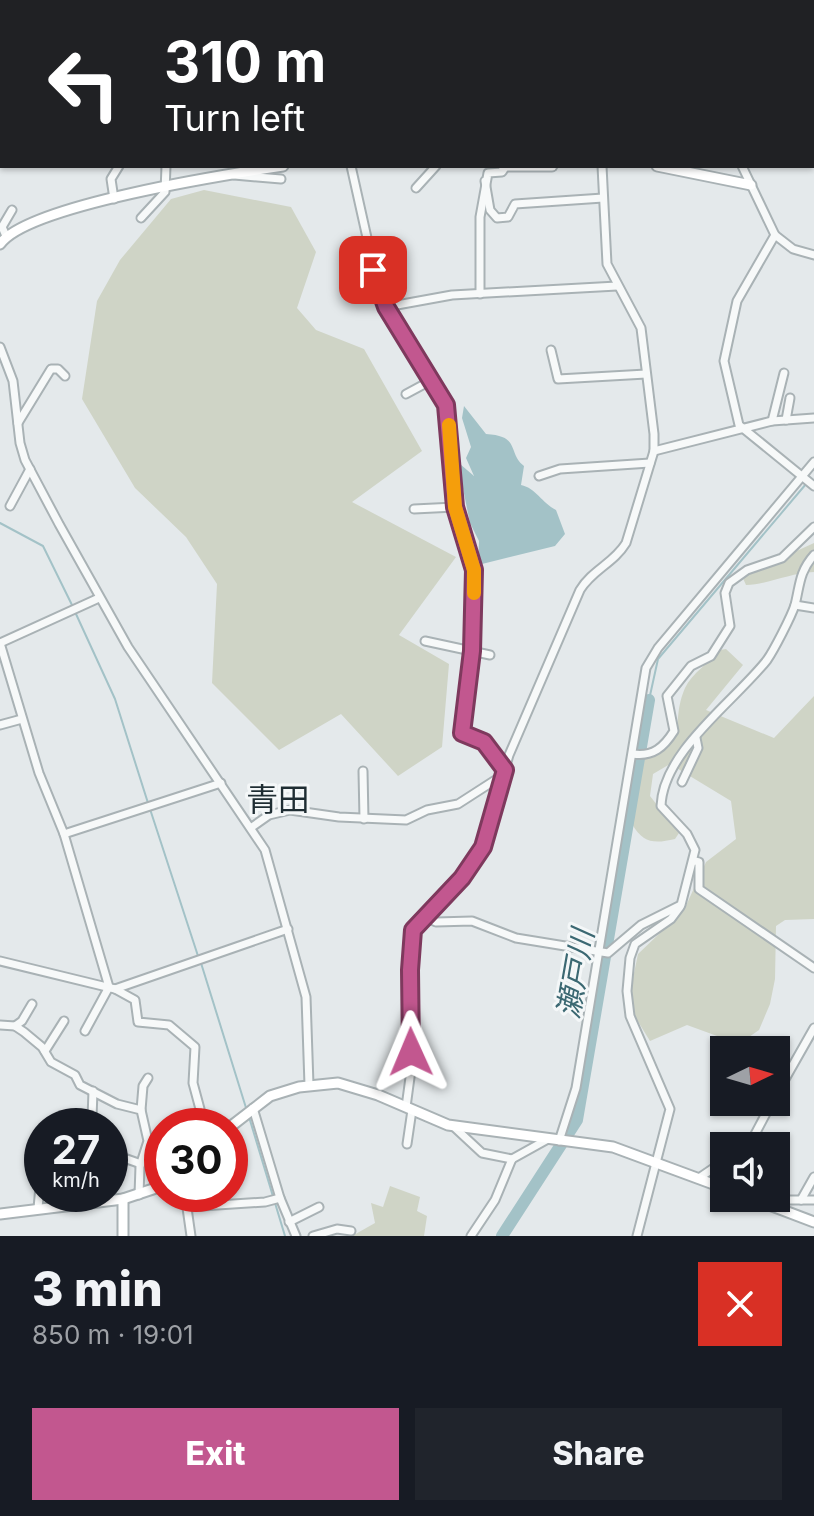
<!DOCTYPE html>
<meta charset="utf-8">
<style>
body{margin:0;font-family:Inter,"Noto Sans JP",sans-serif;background:#20242c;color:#f1f3f6;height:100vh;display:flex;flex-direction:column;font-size:30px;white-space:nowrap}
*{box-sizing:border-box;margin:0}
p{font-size:26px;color:#9ea1a6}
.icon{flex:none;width:44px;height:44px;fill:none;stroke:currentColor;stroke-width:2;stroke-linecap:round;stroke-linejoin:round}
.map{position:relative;height:1236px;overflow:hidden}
.details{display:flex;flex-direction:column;background:#171b24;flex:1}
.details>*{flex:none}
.banner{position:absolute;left:0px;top:0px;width:814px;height:168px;box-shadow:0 2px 6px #0004;background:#202124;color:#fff;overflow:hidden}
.needle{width:52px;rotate:85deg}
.tools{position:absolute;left:710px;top:1036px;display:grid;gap:16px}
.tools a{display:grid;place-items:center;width:80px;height:80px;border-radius:0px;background:#171b24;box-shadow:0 2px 6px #0004;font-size:40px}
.speed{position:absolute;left:24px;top:1108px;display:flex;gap:16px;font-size:40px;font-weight:700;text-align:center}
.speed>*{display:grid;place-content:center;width:104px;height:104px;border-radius:50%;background:#171b24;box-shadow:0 2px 6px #0004;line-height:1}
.speed small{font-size:20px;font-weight:400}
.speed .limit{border:12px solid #d22;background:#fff;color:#111}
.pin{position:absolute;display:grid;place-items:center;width:68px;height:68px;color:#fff;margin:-34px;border-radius:16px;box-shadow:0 4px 12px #0006}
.me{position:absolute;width:88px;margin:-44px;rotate:359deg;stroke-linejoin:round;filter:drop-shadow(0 0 6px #0008)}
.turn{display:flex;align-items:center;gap:28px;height:168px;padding:0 32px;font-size:36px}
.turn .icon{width:104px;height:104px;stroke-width:2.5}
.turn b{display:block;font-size:56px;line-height:68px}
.round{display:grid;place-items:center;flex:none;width:84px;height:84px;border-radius:0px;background:#20242c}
.overview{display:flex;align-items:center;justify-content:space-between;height:136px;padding:0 32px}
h1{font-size:48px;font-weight:800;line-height:60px}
.action{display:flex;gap:16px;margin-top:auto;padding:16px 32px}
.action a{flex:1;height:92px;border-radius:0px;background:#c2578f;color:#fff;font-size:32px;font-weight:800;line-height:92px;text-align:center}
.action a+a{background:#20242c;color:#f1f3f6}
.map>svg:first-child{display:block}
</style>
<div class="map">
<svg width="814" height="1236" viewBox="0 0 814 1236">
<rect width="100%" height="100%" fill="#e4e9eb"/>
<!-- green -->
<g fill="#cfd4c6">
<polygon points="204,190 291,207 316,252 297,308 316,330 364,349 422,451 352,502 456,557 399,635 449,664 442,747 398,776 341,714 279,750 212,683 217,584 186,537 135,488 82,399 97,301 120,260 171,199"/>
<path d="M814 543V572C790 573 769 584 746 585L742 576Z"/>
<path d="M726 649 743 665 706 710 774 738 814 696V919L785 920 776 926 775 979 770 1004 759 1030 739 1044 687 1025 650 1041 634 1015 630 992 638 954 684 910 706 862 736 839 731 801 670 764 653 774 650 796 679 833 675 839C654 844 643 843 632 824L643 760C692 741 669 725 685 688 692 673 710 662 720 650Z"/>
<polygon points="390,1186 420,1197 417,1211 427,1216 424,1236 352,1236 375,1223 371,1203 383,1207"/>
</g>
<!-- water -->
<path fill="#a3c2c7" d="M464 406 486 434C521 436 507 452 524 466L521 485C536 488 542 503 556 510L565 534 555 546 478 565 479 541 470 523 459 469 460 464 474 476 466 458 471 447 462 418Z"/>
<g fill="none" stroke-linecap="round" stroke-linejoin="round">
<!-- stream -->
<g stroke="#a3c2c7" stroke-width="2">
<polyline points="776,0 776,2"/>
<polyline points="612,2 613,0"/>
<polyline points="0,132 2,135"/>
<polyline points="812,155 814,155"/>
<polyline points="0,523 43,546 72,605"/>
<polyline points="76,614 115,699 148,803"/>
<polyline points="649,700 658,659 806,484"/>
<polyline points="150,809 198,956"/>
<polyline points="201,963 247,1111"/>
<polyline points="249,1117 285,1236"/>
</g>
<!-- river -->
<polyline stroke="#a3c2c7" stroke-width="12" points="502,1236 577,1120 649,700"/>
<!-- street casing -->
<g stroke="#a9b2b5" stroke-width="11">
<g id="street">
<polyline points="189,0 189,2"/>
<polyline points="691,0 692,2"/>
<polyline points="631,2 632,0"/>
<polyline points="351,166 378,287 386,307 446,405 455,507 474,570 472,651 462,733 484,742 505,770"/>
<polyline points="742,166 775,235 737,301 724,361 739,425 814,486"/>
<polyline points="234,175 281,179"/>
<polyline points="485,181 490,210 497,218 508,217 515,204 603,198"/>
<polyline points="416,188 436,166"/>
<polyline points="114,199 111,179 119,166"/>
<polyline points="141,218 165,192 166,166"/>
<polyline points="775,235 793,249 814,255"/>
<polyline points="6,236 2,227 12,210"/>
<polyline points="480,294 480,217 488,173 502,172 506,166"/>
<polyline points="386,307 452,295 617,286"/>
<polyline points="0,347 13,381 20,443 25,460 59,524 128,647 265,850 306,997 309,1085"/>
<polyline points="551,350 558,379 646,374"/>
<polyline points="406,394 432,380"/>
<polyline points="786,420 790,398"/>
<polyline points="772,421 784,373"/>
<polyline points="18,423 51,369 58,369 65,376"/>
<polyline points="654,451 772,421 814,418"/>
<polyline points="539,476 560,469 650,463"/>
<polyline points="10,506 30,469"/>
<polyline points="414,509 455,507"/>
<polyline points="795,605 814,608"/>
<polyline points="425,641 490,655"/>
<polyline points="0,643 39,773 64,834 109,987 85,1031"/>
<polyline points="0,643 99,598"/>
<polyline points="0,725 22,719"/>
<path d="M633 754C653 757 664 747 674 731L667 696 691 666 711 656 730 626 725 593 729 583 747 570 782 558 814 527"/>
<polyline points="363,771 364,819"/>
<polyline points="682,782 698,748 696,738"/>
<polyline points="252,827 269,815 290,810 339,817 406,820 427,810 458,804 503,775"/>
<polyline points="64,834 221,783"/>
<polyline points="695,861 699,862 699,889 814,968"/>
<path d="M425 917 436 922 472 921 516 938 608 953 641 925 681 905 695 850 687 834 661 806C663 751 735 701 767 660 774 650 791 617 795 605 800 585 799 572 814 555"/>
<polyline points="0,961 115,989 288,929"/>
<polyline points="115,989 135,1000 138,1022 169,1025 195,1047 193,1083 200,1109 200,1126"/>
<polyline points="0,1025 15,1026 24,1032 42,1047 51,1062 75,1075 80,1085 117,1104 141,1110 148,1141 140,1166 139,1195"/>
<polyline points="15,1026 22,1021 32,1004"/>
<polyline points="45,1051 64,1021"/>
<polyline points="776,1095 814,1028"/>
<path d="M406 1107 411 1070 410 970 413 930 462 878 483 847 509 755 580 590C592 570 614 563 626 543L654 451V434L641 328 607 264 602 166"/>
<polyline points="253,1108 280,1198 296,1236"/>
<polyline points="141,1110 143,1086 148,1078"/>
<polyline points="85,1126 92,1118 93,1091"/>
<polyline points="453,1126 482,1153 512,1159"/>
<polyline points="559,1141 576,1088 646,668 658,648 814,462"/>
<polyline points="407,1144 412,1110"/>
<polyline points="743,1146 753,1138 772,1102"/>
<polyline points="110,1153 141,1164"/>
<polyline points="699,1178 724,1161"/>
<polyline points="185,1194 191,1236"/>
<polyline points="801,1200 814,1177"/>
<polyline points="768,1205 774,1200 814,1200"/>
<polyline points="187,1207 265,1202 280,1198"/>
<polyline points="38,1208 42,1165"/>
<polyline points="289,1222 319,1207"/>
<polyline points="313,1236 337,1229 351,1231"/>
<polyline points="471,1236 495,1200 512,1159 548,1139"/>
<polyline points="637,1236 670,1109 630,1016 627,991 630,958 635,944 671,919 680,907"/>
</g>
</g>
<!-- secondary casing -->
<g stroke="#a9b2b5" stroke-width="13">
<g id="secondary">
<polyline points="503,166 552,166"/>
<polyline points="657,166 751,185"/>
<path d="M0 244C28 205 229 174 283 166"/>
<polyline points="230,1127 270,1096 299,1087 338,1083 378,1095 448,1125 613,1147 724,1188"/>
<polyline points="751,1198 814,1222"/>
<polyline points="0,1214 123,1199 162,1186"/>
<polyline points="123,1236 123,1199"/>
</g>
</g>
<!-- street -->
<use href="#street" stroke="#f7f9f9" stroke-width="7"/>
<!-- secondary -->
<use href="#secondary" stroke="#fff" stroke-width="9"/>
</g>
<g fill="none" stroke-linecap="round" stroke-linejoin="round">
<!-- route casing -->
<g stroke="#7e395d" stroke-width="20">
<polyline id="route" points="373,270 386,307 446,405 455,507 474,570 472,651 462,733 484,742 505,770 483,847 462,878 413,930 410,970 411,1052"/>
</g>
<!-- route -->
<use href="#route" stroke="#c2578f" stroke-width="14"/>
<!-- slow -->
<polyline stroke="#f59e0b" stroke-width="14" points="449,425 455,507 474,570 474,593"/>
</g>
<g text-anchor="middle" stroke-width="6" stroke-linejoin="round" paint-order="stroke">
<!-- water labels -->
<g font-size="30" font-style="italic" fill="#3b6872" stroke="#f4f7f8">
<text transform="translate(576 974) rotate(-80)" y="10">瀬戸川</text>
</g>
<!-- quarter labels -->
<g font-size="32" fill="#1f2d33" stroke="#f4f7f8">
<text x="278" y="811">青田</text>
</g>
</g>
</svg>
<div class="tools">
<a><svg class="needle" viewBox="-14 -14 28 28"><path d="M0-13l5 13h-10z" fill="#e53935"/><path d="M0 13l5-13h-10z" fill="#9ea1a6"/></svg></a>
<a><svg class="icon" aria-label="sound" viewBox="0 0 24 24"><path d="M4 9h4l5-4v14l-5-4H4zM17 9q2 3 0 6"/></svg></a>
</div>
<div class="speed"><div>27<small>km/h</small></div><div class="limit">30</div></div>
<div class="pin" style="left:373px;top:270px;background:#d93025"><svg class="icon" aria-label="arrive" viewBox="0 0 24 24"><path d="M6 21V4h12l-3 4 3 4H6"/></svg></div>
<svg class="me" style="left:411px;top:1052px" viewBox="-20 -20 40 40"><path d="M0-17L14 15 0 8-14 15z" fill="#c2578f" stroke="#fff" stroke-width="4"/></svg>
<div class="banner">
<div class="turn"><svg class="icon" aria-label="left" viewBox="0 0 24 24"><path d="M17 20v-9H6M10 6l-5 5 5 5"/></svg><div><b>310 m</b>Turn left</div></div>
</div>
</div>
<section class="details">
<div class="overview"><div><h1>3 min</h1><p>850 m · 19:01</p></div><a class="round" style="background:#d93025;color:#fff"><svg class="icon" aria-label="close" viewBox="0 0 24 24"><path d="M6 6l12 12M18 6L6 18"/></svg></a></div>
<div class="action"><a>Exit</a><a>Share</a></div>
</section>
